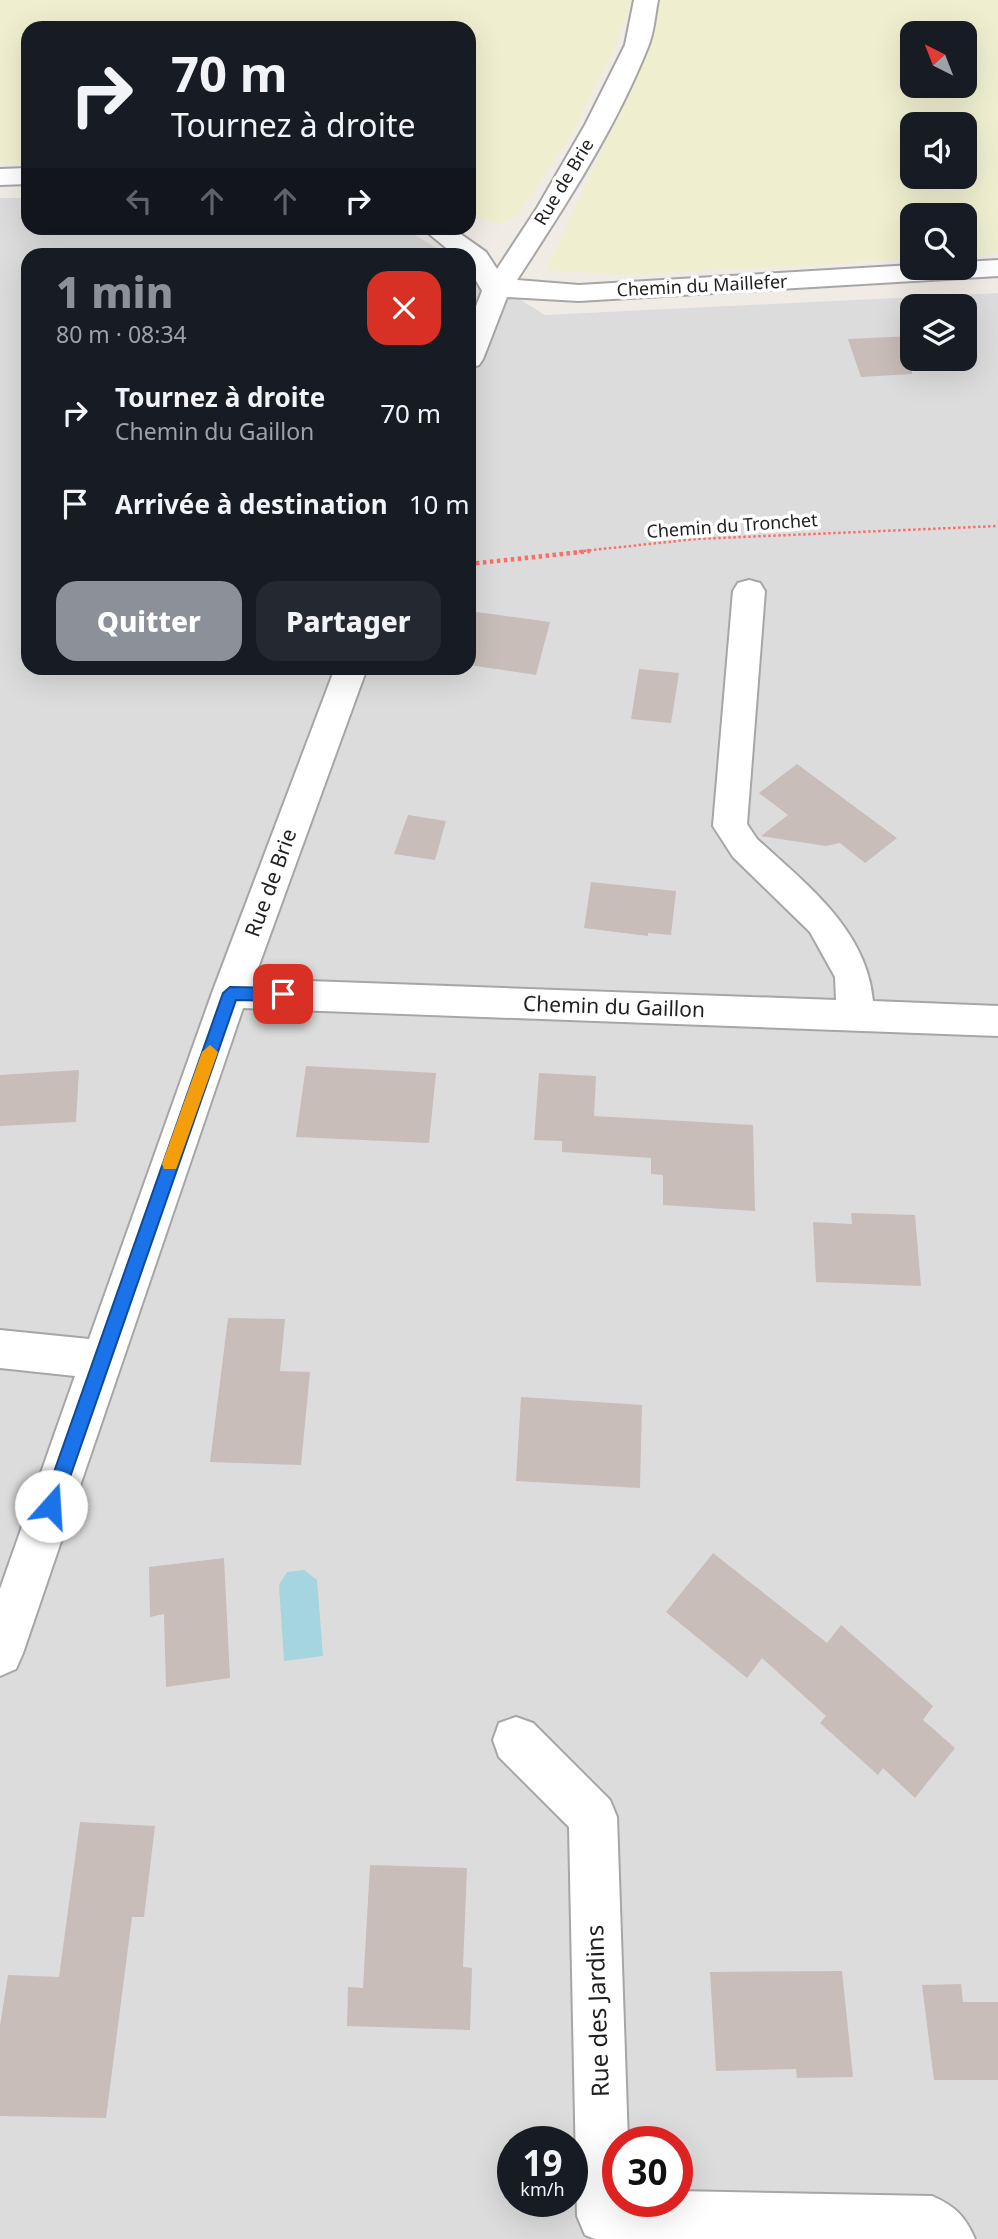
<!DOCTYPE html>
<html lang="fr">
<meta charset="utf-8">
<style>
body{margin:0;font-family:"Noto Sans",sans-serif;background:#242831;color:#f1f3f6;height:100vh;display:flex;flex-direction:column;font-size:26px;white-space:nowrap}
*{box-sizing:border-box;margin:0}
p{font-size:23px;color:#9ea1a6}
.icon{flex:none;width:38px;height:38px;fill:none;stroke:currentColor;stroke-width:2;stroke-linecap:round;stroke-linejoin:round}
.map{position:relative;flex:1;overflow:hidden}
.panel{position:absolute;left:21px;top:248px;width:455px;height:427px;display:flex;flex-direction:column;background:#171b24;border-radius:21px;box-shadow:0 7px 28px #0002}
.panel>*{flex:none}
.guide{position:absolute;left:21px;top:21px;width:455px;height:214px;border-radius:21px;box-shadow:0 7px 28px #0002;background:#171b24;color:#f1f3f6;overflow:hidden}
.needle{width:46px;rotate:318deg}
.fabs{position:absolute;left:900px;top:21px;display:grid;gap:14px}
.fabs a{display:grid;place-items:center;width:77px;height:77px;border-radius:14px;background:#171b24;box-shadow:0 7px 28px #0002;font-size:35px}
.speed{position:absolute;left:497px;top:2126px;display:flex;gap:14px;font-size:35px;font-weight:700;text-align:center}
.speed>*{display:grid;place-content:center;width:91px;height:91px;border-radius:50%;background:#171b24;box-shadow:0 7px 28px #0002;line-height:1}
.speed small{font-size:18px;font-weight:400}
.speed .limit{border:10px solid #d22;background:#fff;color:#111}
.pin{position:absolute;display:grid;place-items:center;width:60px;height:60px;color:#fff;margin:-30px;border-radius:14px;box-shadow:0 4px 10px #0006}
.me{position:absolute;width:77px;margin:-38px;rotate:19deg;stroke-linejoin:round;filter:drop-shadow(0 0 5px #0008)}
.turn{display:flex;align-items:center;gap:24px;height:147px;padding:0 35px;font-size:32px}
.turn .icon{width:91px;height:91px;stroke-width:2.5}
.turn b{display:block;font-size:49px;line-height:60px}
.lanes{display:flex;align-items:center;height:66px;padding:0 35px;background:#0003;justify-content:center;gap:35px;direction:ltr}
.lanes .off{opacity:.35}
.round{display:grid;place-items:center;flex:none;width:74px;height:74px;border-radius:21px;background:#242831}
.summary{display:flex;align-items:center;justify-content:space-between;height:119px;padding:0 35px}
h1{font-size:42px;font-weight:800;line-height:52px;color:#8c9099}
.action{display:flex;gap:14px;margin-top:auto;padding:14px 35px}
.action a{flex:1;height:80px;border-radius:21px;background:#8c9099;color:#fff;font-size:28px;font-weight:800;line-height:80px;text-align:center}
.action a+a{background:#242831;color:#f1f3f6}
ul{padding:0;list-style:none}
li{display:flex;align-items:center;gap:21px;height:91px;padding:0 35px}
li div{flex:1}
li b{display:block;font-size:26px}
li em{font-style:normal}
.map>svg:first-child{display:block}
</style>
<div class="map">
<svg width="998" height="2239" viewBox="0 0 998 2239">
<rect width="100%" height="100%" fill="#f0ebe5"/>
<!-- residential -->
<path fill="#dddcdc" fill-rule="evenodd" d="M0 198H28V228H384L412 233 448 255 28 256V668H469V268L545 315 998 293V2239H0ZM912 306H964V359H912ZM513 2142H572V2202H513ZM618 2142H677V2202H618Z"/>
<!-- farmland -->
<g fill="#efefd0" fill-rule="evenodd">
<polygon points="0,0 632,0 613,53 591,92 575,130 518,214 502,224 469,215 469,28 28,28 28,163 0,164"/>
<path d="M656 0H998V254L964 256V215H912V259L628 275 546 270 645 57ZM912 33H964V86H912ZM912 124H964V177H912Z"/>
</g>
<!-- water -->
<polygon fill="#a5d5de" points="304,1570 317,1580 323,1656 284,1661 279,1585 287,1572"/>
<!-- building -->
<g fill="#c8bdb8">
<polygon points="912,336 912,374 861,377 848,339"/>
<polygon points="469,611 550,622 536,675 469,665"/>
<polygon points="639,669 679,673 671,723 631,719"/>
<polygon points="797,764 897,838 865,863 840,843 826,846 761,836 788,815 759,793"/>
<polygon points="408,815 446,821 435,860 394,854"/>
<polygon points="591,882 676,891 671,935 648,933 648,936 584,928"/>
<polygon points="306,1066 436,1073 429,1143 296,1137"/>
<polygon points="79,1070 76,1122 0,1126 0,1075"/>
<polygon points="539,1073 596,1076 594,1116 753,1125 755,1211 663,1205 663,1175 651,1174 651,1158 562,1152 562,1141 534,1140"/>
<polygon points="851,1213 915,1215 921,1286 816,1282 813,1222 852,1224"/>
<polygon points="228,1318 285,1319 280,1371 310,1372 301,1465 210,1462"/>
<polygon points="521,1397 642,1405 640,1488 516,1481"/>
<polygon points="713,1553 827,1643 841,1625 933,1706 923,1720 955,1748 915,1798 883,1768 878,1775 820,1723 826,1716 762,1658 747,1678 666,1612"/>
<polygon points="224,1558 230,1678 166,1687 164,1614 150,1617 149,1567"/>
<polygon points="80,1822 155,1826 144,1917 132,1917 106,2118 0,2116 0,2026 8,1975 59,1977"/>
<polygon points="370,1865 467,1868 463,1967 472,1968 470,2030 347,2026 348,1987 363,1988"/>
<polygon points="842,1971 853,2077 797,2078 796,2069 716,2071 710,1972"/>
<polygon points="961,1984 963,2002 998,2002 998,2080 934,2080 922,1985"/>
</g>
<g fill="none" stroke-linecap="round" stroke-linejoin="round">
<!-- minor casing -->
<g stroke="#a6a6a6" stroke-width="4">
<g id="minor">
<path d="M634 0H658C655 15 654 33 648 47 615 130 565 206 517 280L579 285 912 265V268H964V262L998 260V276L579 301 507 297 483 359 479 365 469 368V324L482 291 469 268V256H456L422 228H452L486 252 497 269 537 208 585 125 625 45Z"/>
<polygon points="28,168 28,184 0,185 0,169"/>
<path d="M749 580 760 583 765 591 747 824 757 839C806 884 867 930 873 1001L998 1006V1036L243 1008 23 1653 16 1669 0 1676V1589L75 1376 0 1368V1330L89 1339 212 993 335 668H367L254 979 836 1000 835 977 810 932 733 857 713 826 733 591 738 583Z"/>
<path d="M516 1717 533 1723 610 1800 617 1817 628 2142H618V2202H677V2191L932 2196C955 2206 965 2216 975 2239H595L585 2235 577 2216 569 1827 499 1757 493 1740 499 1723Z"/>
</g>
</g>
<!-- path-far1 -->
<polyline stroke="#fb6e6a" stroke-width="2.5" stroke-dasharray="2.5 2.5" stroke-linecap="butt" points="574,552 696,539 998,526"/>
<!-- path -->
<polyline stroke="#fb6e6a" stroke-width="4.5" stroke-dasharray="3.5 3.5" stroke-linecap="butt" points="469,564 590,551"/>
<!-- minor -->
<use href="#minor" fill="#fff" fill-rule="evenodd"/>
</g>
<!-- route -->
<polygon fill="#1a73e8" stroke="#114b97" stroke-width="2" points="230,987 283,988 290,994 283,1001 236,1000 60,1506 57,1513 51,1515 44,1513 42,1506 223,993"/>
<!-- slow -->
<polygon fill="#f59e0b" points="210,1045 218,1052 178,1164 176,1169 164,1169 162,1164 202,1052"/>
<g text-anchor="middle" stroke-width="7" stroke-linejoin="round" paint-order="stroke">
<!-- far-street labels -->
<g font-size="18" fill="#1f1f1f" stroke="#fff">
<text transform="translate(564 182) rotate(-59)" y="6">Rue de Brie</text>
<text transform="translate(702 286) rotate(-3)" y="6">Chemin du Maillefer</text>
<text transform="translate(732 526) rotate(-4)" y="6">Chemin du Tronchet</text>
</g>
<!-- street labels -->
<g font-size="21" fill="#1f1f1f" stroke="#fff">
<text transform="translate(271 883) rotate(-70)" y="7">Rue de Brie</text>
<text transform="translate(614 1007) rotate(2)" y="7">Chemin du Gaillon</text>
</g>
<!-- near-street labels -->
<g font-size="24" fill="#1f1f1f" stroke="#fff">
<text transform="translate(598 2011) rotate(-92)" y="8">Rue des Jardins</text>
</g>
</g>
</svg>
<div class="fabs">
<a><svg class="needle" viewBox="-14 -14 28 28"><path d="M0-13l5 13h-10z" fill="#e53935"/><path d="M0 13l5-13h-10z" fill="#9ea1a6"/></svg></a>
<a><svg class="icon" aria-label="sound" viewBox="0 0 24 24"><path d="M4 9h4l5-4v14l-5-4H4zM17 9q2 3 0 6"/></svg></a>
<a><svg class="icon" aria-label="search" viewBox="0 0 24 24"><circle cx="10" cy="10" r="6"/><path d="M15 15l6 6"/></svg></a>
<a><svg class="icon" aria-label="layers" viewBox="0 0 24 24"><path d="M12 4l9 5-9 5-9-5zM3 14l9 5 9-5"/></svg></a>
</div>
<div class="speed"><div>19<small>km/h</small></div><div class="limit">30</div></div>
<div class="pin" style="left:283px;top:994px;background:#d93025"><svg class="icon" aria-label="arrive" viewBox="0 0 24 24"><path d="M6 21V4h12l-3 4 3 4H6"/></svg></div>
<svg class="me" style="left:51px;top:1506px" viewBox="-20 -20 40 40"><circle r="19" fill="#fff"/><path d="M0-13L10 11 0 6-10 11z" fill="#1a73e8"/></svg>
<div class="guide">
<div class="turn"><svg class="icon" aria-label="right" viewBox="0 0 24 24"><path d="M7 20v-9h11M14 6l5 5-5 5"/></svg><div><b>70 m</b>Tournez à droite</div></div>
<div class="lanes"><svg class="icon off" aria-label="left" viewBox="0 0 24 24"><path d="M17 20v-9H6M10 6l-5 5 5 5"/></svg><svg class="icon off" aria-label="ahead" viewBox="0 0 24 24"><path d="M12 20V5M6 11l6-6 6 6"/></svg><svg class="icon off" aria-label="ahead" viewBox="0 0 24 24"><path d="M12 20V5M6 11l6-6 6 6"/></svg><svg class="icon" aria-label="right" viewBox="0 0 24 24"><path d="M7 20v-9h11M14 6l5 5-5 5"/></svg></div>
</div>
<section class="panel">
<div class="summary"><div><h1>1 min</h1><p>80 m · 08:34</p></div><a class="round" style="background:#d93025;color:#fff"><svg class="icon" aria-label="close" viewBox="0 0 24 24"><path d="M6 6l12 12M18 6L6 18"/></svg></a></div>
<ul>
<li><svg class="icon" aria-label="right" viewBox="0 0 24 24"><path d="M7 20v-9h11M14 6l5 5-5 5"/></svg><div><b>Tournez à droite</b><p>Chemin du Gaillon</p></div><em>70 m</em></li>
<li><svg class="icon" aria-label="arrive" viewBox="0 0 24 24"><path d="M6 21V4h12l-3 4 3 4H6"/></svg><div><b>Arrivée à destination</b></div><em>10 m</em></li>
</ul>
<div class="action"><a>Quitter</a><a>Partager</a></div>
</section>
</div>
